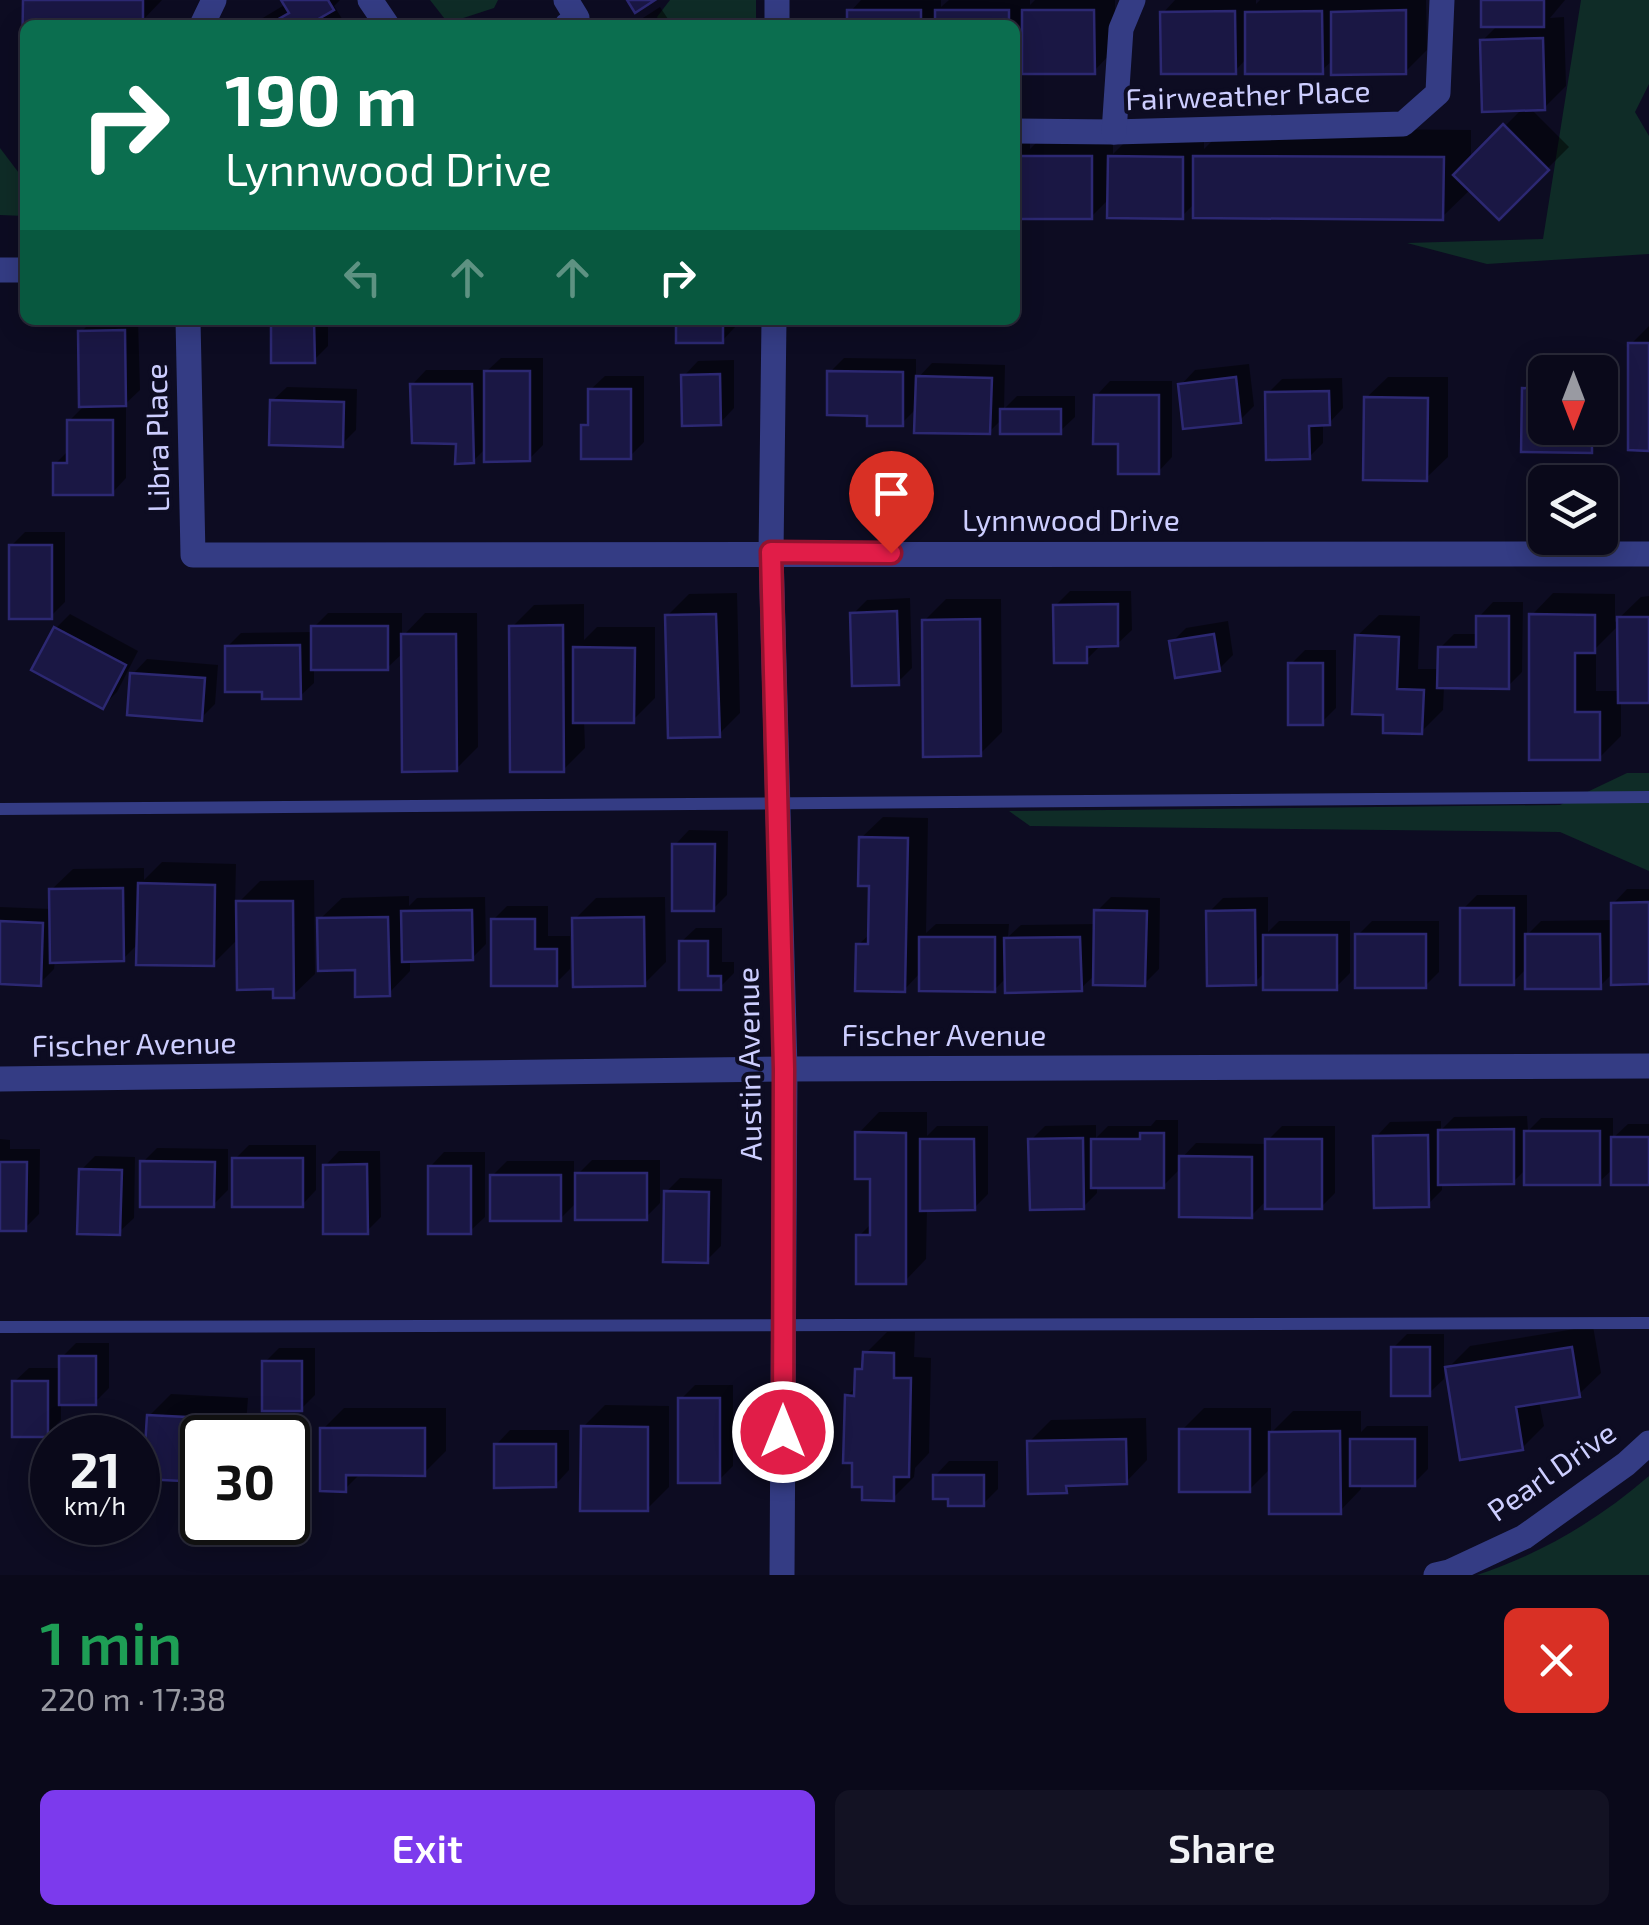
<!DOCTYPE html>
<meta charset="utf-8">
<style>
body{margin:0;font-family:"Exo 2",sans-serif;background:#131223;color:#f1f3f6;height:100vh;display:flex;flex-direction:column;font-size:38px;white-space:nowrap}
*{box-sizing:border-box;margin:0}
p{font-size:32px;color:#999aa2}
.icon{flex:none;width:55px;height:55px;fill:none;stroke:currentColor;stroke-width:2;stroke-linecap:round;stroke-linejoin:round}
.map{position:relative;height:1575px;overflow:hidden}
.sheet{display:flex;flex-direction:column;background:#0a091a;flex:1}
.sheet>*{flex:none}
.banner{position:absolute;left:20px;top:20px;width:1000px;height:305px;border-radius:15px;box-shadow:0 5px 25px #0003,0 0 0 2px #2a2a39;background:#0b6e4f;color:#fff;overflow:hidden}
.needle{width:65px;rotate:180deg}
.fabs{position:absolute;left:1528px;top:355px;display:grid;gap:20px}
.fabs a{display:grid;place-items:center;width:90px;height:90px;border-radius:15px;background:#0a091a;box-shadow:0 5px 25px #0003,0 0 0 2px #2a2a39;font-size:50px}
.speed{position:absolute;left:30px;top:1415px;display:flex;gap:20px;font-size:50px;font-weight:700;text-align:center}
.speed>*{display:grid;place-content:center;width:130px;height:130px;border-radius:50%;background:#0a091a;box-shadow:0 5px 25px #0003,0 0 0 2px #2a2a39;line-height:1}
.speed small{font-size:25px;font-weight:400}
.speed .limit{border:5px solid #111;border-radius:15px;background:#fff;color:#111}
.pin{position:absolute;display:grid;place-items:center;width:85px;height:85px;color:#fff;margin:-102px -42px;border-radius:50% 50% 50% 0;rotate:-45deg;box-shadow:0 0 10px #0007}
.pin .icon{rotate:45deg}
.me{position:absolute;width:110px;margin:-55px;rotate:0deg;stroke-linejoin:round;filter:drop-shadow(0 0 8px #0008)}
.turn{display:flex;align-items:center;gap:35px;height:210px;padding:0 40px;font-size:45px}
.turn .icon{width:130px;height:130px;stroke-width:2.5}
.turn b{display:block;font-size:70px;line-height:85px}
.lanes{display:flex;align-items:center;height:95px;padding:0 40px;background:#0003;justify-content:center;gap:50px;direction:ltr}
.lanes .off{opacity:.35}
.round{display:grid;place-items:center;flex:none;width:105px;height:105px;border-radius:15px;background:#131223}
.overview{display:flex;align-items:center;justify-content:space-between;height:170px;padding:0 40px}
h1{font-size:60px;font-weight:600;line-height:75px;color:#1e9e55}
.action{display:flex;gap:20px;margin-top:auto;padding:20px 40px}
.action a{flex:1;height:115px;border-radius:15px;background:#7c3aed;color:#fff;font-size:40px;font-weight:600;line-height:115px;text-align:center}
.action a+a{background:#131223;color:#f1f3f6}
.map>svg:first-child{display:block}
</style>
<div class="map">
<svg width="1649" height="1575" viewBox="0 0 1649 1575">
<rect width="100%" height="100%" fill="#0d0c22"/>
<!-- green -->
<g fill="#0f2c27">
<polygon points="430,0 498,0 494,8 448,23"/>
<polygon points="670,0 756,0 756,25 662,25 657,17"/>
<polygon points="1581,0 1649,0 1649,84 1635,112 1649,136 1649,254 1487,264 1407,243 1543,239"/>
<polygon points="0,148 25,181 25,216 0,215"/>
<polygon points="1627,773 1649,773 1649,871 1560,832 1030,826 1009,811 1560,805"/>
<path d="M1649 1476V1575H1477C1541 1554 1598 1520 1649 1476Z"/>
</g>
<!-- shadow -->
<g fill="#0007" fill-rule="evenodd">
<polygon points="26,0 162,0 142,21 130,20 129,25 25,25"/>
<polygon points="284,0 340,0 334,6 346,25 251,25 286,4"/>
<polygon points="861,0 941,0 941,7 949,0 1030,0 1030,5 1035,0 1115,0 1115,49 1094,71 1024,55 1015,64 1015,25 850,25 850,12"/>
<polygon points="1175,0 1256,0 1256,4 1260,0 1426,0 1427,50 1405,72 1334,59 1321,71 1247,58 1235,71 1163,13"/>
<polygon points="1484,0 1565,0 1550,18 1564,17 1566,86 1544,108 1530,108 1569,147 1499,217 1471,189 1442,217 1195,203 1182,216 1110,198 1091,217 1022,204 1015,210 1015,137 1030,137 1030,149 1044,135 1113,135 1113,154 1132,135 1204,136 1204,149 1225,128 1471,130 1471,160 1522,109 1482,41 1499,24"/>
<polygon points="660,7 672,25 632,25"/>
<polygon points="93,320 138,320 140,390 122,407 126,407 126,478 112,493 55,464 69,450 69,421 86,404 81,332"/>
<polygon points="273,320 328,320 328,346 313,361"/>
<polygon points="678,320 736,320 736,326 722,341"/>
<polygon points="1649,326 1649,448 1631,344"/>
<polygon points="501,358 543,358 543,445 529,459 487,447 473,461 412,385 426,370 488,370"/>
<polygon points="844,358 916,359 916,380 932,363 1005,365 1004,409 1017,396 1075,396 1075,417 1060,431 1003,418 989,432 918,407 902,423 869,413 830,372"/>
<polygon points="734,360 734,408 720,423 684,376 698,361"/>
<polygon points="1249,364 1254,406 1240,420 1181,385 1195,370"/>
<path d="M1546 368 1613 369V428L1591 450H1524V389ZM1545 372H1600V428H1545Z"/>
<polygon points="605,376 644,376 644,442 630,456 583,426 590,419 590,390"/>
<polygon points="1388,377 1448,377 1448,457 1426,478 1366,398"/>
<polygon points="1342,378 1343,408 1329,423 1323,423 1323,443 1309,457 1268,393 1282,379"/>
<polygon points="1110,381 1172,381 1172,457 1158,472 1096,396"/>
<polygon points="287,387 357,389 356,430 342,444 272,401"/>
<polygon points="25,532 65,532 65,602 51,616 11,546"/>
<polygon points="1070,591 1131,591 1132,630 1117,644 1100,646 1086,660 1055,606"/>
<polygon points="737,593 740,713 719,734 667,616 689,594"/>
<path d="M1553 593 1615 594V622L1641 597 1649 596V700L1621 701V736L1599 758 1531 757 1532 615ZM1619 625 1620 691H1596V648Z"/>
<polygon points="910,598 912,668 898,682 853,614 867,600"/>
<polygon points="946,599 1001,599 1002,732 980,754 924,621"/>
<polygon points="1493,602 1523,602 1522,672 1508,686 1444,686 1443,710 1421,732 1386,712 1357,636 1379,615 1420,616 1418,669 1440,669 1440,648 1454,634 1479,634 1479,617"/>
<polygon points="584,604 584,640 597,627 655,627 655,698 633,720 584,720 585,748 563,770 512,627 534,605"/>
<polygon points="328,613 402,613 402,637 425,613 477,613 478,747 456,769 404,652 387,668 314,668 314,683 299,697 265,690 227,647 241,633 314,632 314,627"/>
<polygon points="70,614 138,651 117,692 103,706 56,628"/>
<polygon points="1228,621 1233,655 1219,669 1172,642 1186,628"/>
<polygon points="1305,650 1336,650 1336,708 1322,722 1291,664"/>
<polygon points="147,659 218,665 215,704 201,718 133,674"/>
<polygon points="883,817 928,818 926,933 936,924 1009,924 1008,937 1021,925 1097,924 1097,911 1111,897 1160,898 1159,969 1144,984 1096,974 1080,989 1008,976 994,990 921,972 904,990 858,945 871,933 872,884 861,838"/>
<polygon points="689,830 728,831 727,895 713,909 675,845"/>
<polygon points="162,862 236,864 235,906 260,881 314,880 315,974 293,995 276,987 239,938 213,964 139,943 123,959 55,960 54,969 40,983 0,982 0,907 51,909 51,890 73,869 144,868 144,880"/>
<polygon points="1627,889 1649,889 1649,982 1614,972 1600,986 1527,968 1513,982 1463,909 1477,895 1527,895 1527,935 1541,921 1613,920 1613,904"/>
<polygon points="409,896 409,906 417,898 485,897 486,944 472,958 410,959 410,971 389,993 357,968 320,919 342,898"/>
<polygon points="665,897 666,962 644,984 575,919 596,898"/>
<polygon points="1268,897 1268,932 1279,921 1350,921 1350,973 1336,987 1265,972 1255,982 1209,912 1223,898"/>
<polygon points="507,906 548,906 548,936 570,936 570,969 556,983 493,920"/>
<polygon points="1372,921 1439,921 1439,972 1425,986 1358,935"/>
<polygon points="696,928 722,928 722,962 734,962 734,973 720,987 681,987 681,942"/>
<polygon points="879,1112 927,1112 927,1136 937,1126 988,1126 988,1194 974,1208 927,1208 926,1259 905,1281 859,1236 872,1223 872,1177 858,1134"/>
<polygon points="1527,1116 1528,1131 1541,1118 1613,1118 1613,1138 1628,1124 1649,1124 1649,1182 1614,1168 1599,1182 1527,1168 1513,1182 1442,1182 1442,1190 1427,1205 1376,1137 1390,1122 1441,1121 1441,1130 1454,1117"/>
<polygon points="1156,1120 1178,1120 1178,1162 1196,1143 1268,1144 1268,1140 1282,1126 1335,1126 1335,1193 1321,1207 1268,1199 1251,1216 1182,1167 1163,1186 1097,1186 1097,1193 1083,1207 1031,1140 1045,1126 1096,1125 1096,1138 1108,1126 1151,1126"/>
<polygon points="0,1139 10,1140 10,1149 40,1149 39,1214 25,1228 0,1228"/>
<polygon points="249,1145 316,1145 316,1190 302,1205 235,1159"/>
<polygon points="157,1148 228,1149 228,1190 213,1205 143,1162"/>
<polygon points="339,1151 380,1151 381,1217 367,1231 325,1166"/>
<polygon points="444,1152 485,1152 485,1217 470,1231 430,1167"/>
<polygon points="95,1156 135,1157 134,1218 119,1232 81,1170"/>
<polygon points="592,1160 660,1160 660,1203 646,1217 578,1201 560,1219 492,1176 507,1161 574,1161 574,1178"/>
<polygon points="680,1178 722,1179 721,1246 707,1260 666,1192"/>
<polygon points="1593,1326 1601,1373 1579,1394 1539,1401 1544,1426 1522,1448 1448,1368 1470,1346"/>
<polygon points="887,1332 915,1332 914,1357 931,1358 929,1453 915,1468 914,1477 893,1498 847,1396 857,1386 857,1370 865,1363 865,1354"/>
<polygon points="1407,1334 1444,1334 1444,1379 1429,1393 1393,1348"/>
<polygon points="76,1343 109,1343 109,1388 95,1402 61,1402 61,1420 47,1434 14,1382 29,1368 62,1368 62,1357"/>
<polygon points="279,1348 315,1348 315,1395 301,1409 265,1362"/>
<polygon points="695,1385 733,1385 733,1466 719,1480 681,1399"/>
<polygon points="171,1394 248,1398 246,1424 280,1424 280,1433 299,1433 299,1479 288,1490 288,1438 202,1438 202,1480 141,1476 138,1485 138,1447 141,1447 141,1476 145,1476 149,1416"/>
<polygon points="605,1405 669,1406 669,1487 647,1509 583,1427"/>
<polygon points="344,1408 446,1408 446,1451 424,1473 361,1473 345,1489 323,1429"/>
<polygon points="1204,1408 1271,1408 1271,1433 1293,1411 1361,1411 1361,1432 1367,1426 1428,1426 1428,1469 1414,1483 1361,1483 1361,1489 1340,1511 1271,1468 1249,1490 1182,1430"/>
<polygon points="1146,1418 1147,1460 1126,1482 1073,1483 1065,1491 1029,1442 1051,1420"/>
<polygon points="510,1430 569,1430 569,1470 555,1485 496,1445"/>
<polygon points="949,1461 998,1461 998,1489 983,1504 935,1476"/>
</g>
<!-- building -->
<g fill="#1a1744" stroke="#2c2872" stroke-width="2.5">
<polygon points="23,0 143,0 143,23 25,25 25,135 21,135"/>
<polygon points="281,0 328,0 334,10 308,25 268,25 289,13"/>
<polygon points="627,0 655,0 635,13"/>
<rect x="1481" y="0" width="63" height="27"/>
<rect x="847" y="10" width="74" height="15"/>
<rect x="935" y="10" width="74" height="15"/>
<polygon points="1022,10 1094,10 1095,74 1022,74"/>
<polygon points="1406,10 1406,74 1331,75 1331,12"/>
<polygon points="1235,11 1236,74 1161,74 1160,12"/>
<polygon points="1322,11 1323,74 1245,74 1245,12"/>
<polygon points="1543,38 1545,110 1482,112 1480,40"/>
<polygon points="1503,124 1549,170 1499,220 1453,175"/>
<rect x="1019" y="156" width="73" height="63"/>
<polygon points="1108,156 1183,157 1183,219 1107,218"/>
<polygon points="1193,156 1444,157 1443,220 1193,218"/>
<polygon points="271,320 314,320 315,363 271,363"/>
<rect x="676" y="320" width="47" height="23"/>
<polygon points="125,330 126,406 79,407 78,331"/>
<polygon points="1628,343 1649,343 1649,451 1628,450"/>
<polygon points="484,371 530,371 530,461 484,462"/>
<polygon points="827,371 903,372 903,426 867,426 867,416 827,415"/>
<polygon points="720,374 721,425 682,426 681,375"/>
<polygon points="916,376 992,378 990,434 914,433"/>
<polygon points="1236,377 1241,423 1183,429 1178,384"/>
<polygon points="410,384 472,384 474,463 455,464 456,444 412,443"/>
<polygon points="1522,388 1545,389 1545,428 1592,428 1592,453 1521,452"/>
<polygon points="588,389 631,389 631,459 581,459 581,425 588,425"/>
<polygon points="1329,391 1330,425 1309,426 1310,459 1266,460 1265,392"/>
<polygon points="1094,395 1159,395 1159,474 1118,474 1118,444 1093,444"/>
<polygon points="1364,397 1428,398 1427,481 1363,480"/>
<polygon points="270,400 344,402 343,447 269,445"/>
<rect x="1000" y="409" width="61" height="25"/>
<polygon points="67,420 113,420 113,495 53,495 53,463 67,463"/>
<rect x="9" y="545" width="43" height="74"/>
<polygon points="1118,604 1118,646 1087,647 1087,663 1054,663 1053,605"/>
<polygon points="897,611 899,685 852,686 850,613"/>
<polygon points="716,614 720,737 668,738 665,615"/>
<polygon points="1529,614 1595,615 1595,653 1575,653 1575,712 1600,712 1600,760 1529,760"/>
<polygon points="1476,616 1509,616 1509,689 1437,688 1438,647 1476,647"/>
<polygon points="1617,617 1649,617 1649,703 1618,703"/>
<polygon points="980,619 981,756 923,757 922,620"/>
<polygon points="563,625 564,772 510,772 509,626"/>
<rect x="311" y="626" width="77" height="44"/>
<polygon points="54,627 126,665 103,709 31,670"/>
<polygon points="401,634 456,634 457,771 402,772"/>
<polygon points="1214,634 1220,671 1175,678 1169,641"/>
<polygon points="1355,635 1399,637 1397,689 1424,690 1422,734 1383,733 1383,715 1352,714"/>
<polygon points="300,645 301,699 262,699 262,692 225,692 225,646"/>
<polygon points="573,647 635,648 634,723 573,723"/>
<rect x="1288" y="663" width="35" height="62"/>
<polygon points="130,673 205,678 202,721 127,715"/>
<polygon points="859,837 908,838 905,992 855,991 856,944 868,944 869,886 858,886"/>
<polygon points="672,844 715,844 714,911 672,911"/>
<polygon points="138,883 215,885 214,966 136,965"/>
<polygon points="123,888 124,961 50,963 49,889"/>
<polygon points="236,901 293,901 294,998 273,998 273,989 237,990"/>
<polygon points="1649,902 1649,984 1611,985 1611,903"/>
<rect x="1460" y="908" width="54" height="77"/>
<polygon points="472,910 473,960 402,962 401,911"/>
<polygon points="1094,910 1147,911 1145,986 1093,985"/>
<polygon points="1255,910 1256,985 1207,986 1206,911"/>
<polygon points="388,917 390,996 355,997 355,970 318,971 317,918"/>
<polygon points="644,917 645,986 573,987 572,918"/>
<polygon points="491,919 535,919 535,949 557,949 557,986 491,986"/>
<polygon points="0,921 43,923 41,986 0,984"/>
<rect x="1355" y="934" width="71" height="54"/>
<polygon points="1525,934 1600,934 1601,989 1525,989"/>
<rect x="1263" y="935" width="74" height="55"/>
<polygon points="919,937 995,937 995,992 919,991"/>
<polygon points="1080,937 1082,991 1005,993 1004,938"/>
<polygon points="679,941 708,941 708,976 721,976 721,990 679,990"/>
<polygon points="1514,1129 1514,1184 1438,1185 1438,1130"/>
<rect x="1524" y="1131" width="76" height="54"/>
<polygon points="855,1132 906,1133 906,1284 856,1284 856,1235 870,1235 870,1179 855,1179"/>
<polygon points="1140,1133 1164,1133 1164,1188 1091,1188 1091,1139 1140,1139"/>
<polygon points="1428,1135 1429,1207 1374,1208 1373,1136"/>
<rect x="1611" y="1137" width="38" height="48"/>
<polygon points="1083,1138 1084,1209 1030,1210 1028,1139"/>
<polygon points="920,1139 974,1139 975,1210 920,1211"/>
<rect x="1265" y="1139" width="57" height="70"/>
<polygon points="1179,1156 1252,1157 1252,1218 1179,1217"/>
<rect x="232" y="1158" width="71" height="49"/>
<polygon points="140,1161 215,1162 214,1207 140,1207"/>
<polygon points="0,1162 27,1162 26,1231 0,1231"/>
<polygon points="367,1164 368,1234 323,1234 323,1165"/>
<rect x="428" y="1166" width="43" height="68"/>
<polygon points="79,1169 122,1170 120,1235 77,1234"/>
<rect x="575" y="1173" width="72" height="47"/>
<rect x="490" y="1175" width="71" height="46"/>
<polygon points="664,1191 709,1192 708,1263 663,1262"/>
<rect x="1391" y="1347" width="39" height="49"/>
<polygon points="1572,1347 1580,1397 1516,1407 1523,1450 1460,1460 1445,1367"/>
<polygon points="863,1352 894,1353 894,1378 911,1378 909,1477 894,1477 894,1501 862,1500 862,1487 852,1487 852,1463 843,1463 845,1395 854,1396 855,1369 862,1369"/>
<rect x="59" y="1356" width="37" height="49"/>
<rect x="262" y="1361" width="40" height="50"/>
<rect x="12" y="1381" width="36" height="56"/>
<rect x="678" y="1398" width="42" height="85"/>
<polygon points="147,1415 227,1419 226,1438 202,1438 202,1482 143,1479"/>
<polygon points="581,1426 648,1427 648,1511 580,1511"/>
<polygon points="320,1428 425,1428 425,1476 346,1475 346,1492 320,1491"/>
<rect x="1179" y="1429" width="71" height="63"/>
<polygon points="1340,1431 1341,1514 1269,1514 1269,1432"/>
<polygon points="1126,1439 1127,1484 1066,1486 1067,1493 1028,1494 1027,1441"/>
<rect x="1350" y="1439" width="65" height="47"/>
<polygon points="494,1444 556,1444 556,1487 494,1488"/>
<polygon points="933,1475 984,1475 984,1506 948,1506 948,1499 933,1499"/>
</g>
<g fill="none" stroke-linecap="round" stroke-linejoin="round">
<!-- lane -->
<g stroke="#343c84" stroke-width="12">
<polyline points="0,809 1649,797"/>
<polyline points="0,1327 1649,1323"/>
</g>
<!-- street -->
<g stroke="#343c84" stroke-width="25">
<polyline points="370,0 387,25"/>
<polyline points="566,0 577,18 567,25"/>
<polyline points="202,25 214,0"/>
<polyline points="777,25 777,0"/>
<polyline points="1015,131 1114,132 1403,124 1438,93 1442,0"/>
<polyline points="1114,132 1121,29 1133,0"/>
<polyline points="0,270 25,270"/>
<polyline points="188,320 193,555 1649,554"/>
<polyline points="774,320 771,553 785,1069 782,1575"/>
<polyline points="0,1079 785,1069 1649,1066"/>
<polyline points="1436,1575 1449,1572 1524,1537 1626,1464 1649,1443"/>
</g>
</g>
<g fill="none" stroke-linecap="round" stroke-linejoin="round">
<!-- route casing -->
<g stroke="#92132f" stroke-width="25">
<polyline id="route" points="783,1432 784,1069 771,552 891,553"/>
</g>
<!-- route -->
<use href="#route" stroke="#e11d48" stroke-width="18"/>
</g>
<g text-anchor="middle" stroke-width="8" stroke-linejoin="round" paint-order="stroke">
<!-- street labels -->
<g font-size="30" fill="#cdceff" stroke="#0d0c22">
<text transform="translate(1248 96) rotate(-2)" y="10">Fairweather Place</text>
<text transform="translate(158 438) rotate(-91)" y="10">Libra Place</text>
<text x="1071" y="531">Lynnwood Drive</text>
<text x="944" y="1046">Fischer Avenue</text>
<text transform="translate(134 1045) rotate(-1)" y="10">Fischer Avenue</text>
<text transform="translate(750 1064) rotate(-91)" y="10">Austin Avenue</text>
<text transform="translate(1552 1472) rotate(-35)" y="10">Pearl Drive</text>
</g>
</g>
</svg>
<div class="fabs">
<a><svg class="needle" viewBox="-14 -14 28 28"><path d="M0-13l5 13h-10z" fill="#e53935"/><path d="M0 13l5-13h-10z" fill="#999aa2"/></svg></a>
<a><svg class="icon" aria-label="layers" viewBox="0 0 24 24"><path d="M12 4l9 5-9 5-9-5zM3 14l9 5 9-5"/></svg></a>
</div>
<div class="speed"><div>21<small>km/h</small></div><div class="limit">30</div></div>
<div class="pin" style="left:891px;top:553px;background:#d93025"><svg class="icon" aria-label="arrive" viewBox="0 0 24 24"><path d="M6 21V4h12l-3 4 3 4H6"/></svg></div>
<svg class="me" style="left:783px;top:1432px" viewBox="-20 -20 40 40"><circle r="17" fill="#e11d48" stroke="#fff" stroke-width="3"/><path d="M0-11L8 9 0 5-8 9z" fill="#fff"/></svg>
<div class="banner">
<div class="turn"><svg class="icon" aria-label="right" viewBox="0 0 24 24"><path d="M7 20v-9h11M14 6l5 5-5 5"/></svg><div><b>190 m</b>Lynnwood Drive</div></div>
<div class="lanes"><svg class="icon off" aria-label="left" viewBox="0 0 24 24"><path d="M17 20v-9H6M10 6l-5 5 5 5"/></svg><svg class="icon off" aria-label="ahead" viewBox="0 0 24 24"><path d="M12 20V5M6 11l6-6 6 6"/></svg><svg class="icon off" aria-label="ahead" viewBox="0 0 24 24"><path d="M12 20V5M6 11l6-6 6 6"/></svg><svg class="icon" aria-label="right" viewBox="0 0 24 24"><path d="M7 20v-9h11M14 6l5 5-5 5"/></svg></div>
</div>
</div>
<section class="sheet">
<div class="overview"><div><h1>1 min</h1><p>220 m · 17:38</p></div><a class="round" style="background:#d93025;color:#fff"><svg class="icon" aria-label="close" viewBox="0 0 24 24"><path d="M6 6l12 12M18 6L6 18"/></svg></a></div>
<div class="action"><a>Exit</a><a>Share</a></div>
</section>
